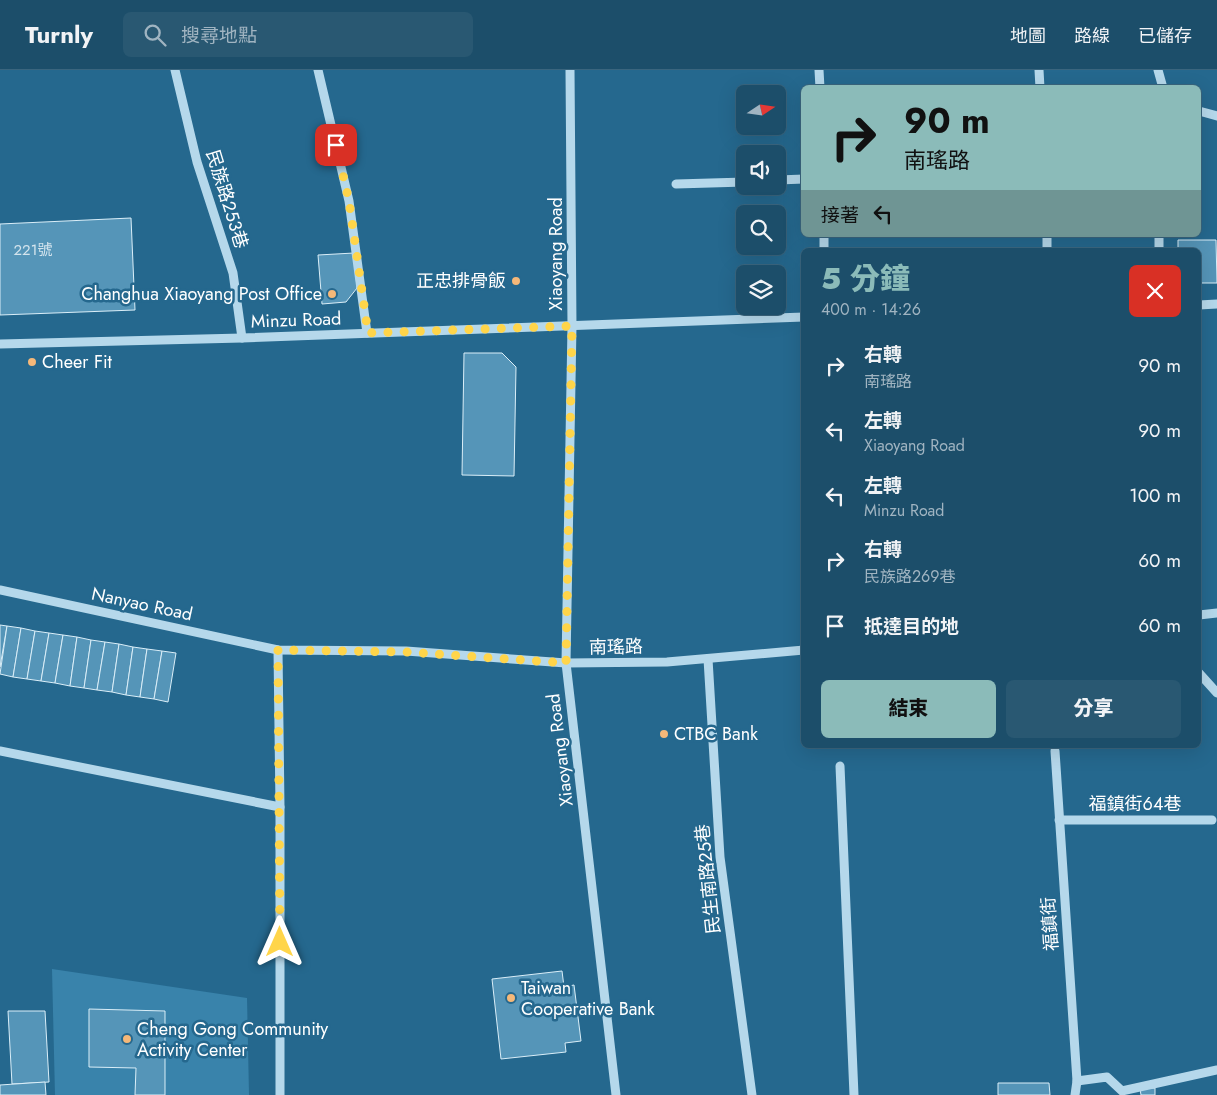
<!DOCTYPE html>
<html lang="zh-TW">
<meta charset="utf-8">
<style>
body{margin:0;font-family:Jost,"Noto Sans TC",sans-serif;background:#295872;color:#f1f3f6;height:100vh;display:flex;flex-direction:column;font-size:19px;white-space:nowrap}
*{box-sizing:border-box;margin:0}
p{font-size:16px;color:#a0b4c1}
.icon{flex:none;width:28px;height:28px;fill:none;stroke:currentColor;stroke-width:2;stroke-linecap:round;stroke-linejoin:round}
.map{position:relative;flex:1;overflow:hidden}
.drawer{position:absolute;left:801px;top:178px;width:400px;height:500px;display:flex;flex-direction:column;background:#1c4e6a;border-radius:8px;box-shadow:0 5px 20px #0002,0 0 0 1px #3a657e}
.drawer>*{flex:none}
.banner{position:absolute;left:801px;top:15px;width:400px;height:152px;border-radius:8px;box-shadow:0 5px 20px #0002,0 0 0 1px #3a657e;background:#8bbbb9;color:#111;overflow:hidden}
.needle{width:32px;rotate:77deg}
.fabs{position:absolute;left:736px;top:15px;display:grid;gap:10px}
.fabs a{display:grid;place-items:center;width:50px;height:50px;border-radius:8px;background:#1c4e6a;box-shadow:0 5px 20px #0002,0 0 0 1px #3a657e;font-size:25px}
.pin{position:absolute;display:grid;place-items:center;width:42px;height:42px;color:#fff;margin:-21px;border-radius:10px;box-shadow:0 2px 8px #0006}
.me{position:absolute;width:55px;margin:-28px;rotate:0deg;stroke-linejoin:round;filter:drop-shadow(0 0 4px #0008)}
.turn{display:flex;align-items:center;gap:18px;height:105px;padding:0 20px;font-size:22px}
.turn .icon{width:65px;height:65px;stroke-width:2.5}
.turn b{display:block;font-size:35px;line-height:42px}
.then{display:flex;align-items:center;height:48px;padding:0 20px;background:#0003;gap:10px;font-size:19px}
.round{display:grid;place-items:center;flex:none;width:52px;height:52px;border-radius:8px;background:#295872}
.overview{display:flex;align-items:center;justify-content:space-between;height:85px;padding:0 20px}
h1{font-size:30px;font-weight:800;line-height:38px;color:#8bbbb9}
.action{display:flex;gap:10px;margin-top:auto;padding:10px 20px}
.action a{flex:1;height:58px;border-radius:8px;background:#8bbbb9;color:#111;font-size:20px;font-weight:800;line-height:58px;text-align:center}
.action a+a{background:#295872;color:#f1f3f6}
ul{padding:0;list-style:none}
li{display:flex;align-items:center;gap:15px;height:65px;padding:0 20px}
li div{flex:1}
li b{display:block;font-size:19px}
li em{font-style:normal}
header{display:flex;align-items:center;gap:30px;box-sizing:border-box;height:70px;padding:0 25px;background:#1c4e6a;border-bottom:1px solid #3a657e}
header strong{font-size:24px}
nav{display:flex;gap:28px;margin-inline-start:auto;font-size:18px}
.search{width:350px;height:45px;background:#295872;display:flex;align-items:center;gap:12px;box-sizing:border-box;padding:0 18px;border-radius:8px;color:#a0b4c1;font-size:19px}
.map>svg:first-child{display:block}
</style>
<header>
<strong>Turnly</strong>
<div class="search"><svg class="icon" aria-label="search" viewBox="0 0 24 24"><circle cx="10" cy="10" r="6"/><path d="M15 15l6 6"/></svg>搜尋地點</div>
<nav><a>地圖</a><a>路線</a><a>已儲存</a></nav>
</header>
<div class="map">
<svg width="1217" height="1025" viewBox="0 0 1217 1025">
<rect width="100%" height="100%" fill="#25688e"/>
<!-- green -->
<polygon fill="#3983ab" points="52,899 247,928 249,1025 55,1025"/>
<!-- building -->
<g fill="#5595b8" stroke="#daeef8">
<polygon points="131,148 135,240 0,245 0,154"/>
<polygon points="1178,170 1216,170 1217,213 1199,213 1199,180 1178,180"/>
<polygon points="354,183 357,218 346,232 322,234 318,185"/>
<polygon points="464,283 502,283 516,297 514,406 462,405"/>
<polygon points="0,555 7,556 0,597"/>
<polygon points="7,556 21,558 13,607 0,604"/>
<polygon points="21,558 35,561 27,609 13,607"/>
<polygon points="35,561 49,563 41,611 27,609"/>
<polygon points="49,563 63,565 55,613 41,611"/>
<polygon points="63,565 77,567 70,616 55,613"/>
<polygon points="77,567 91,570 84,618 70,616"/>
<polygon points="91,570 105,572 97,620 84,618"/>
<polygon points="105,572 119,574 112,622 97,620"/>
<polygon points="119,574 133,577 126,625 112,622"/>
<polygon points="133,577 147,579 140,627 126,625"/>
<polygon points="147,579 162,581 154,629 140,627"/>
<polygon points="162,581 176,583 168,632 154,629"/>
<polygon points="562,901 564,917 574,915 581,971 565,973 566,982 501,989 492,909"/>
<polygon points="89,939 165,941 165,1025 135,1025 136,998 89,997"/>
<polygon points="8,941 45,941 49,1012 12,1014"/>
<polygon points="45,1012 46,1025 0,1025 0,1015"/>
<polygon points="998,1013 1049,1013 1050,1025 998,1025"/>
<polygon points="1155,1018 1155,1025 1141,1025 1140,1019"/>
</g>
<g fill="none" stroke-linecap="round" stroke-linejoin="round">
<!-- minor -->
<g stroke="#b5d8eb" stroke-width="9">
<polyline points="175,0 197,92 233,203 242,268"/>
<polyline points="318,0 349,131 367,263"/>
<polyline points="570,0 572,256 566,593 616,1025"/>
<polyline points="819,0 820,18"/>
<polyline points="1039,0 1040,18"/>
<polyline points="1158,0 1163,18"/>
<polyline points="1199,41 1217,46"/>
<polyline points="778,110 804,109"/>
<polyline points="676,114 745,112"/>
<polyline points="824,165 824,180"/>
<polyline points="1047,165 1047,180"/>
<polyline points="1159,180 1159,165"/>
<polyline points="1199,235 1217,234"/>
<polyline points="0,274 242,268 804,247"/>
<polyline points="0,520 278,580 406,581 566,593 667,592 804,580"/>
<polyline points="1199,545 1217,543"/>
<polyline points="278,580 280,737 280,1025"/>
<polyline points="708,589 720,787 752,1025"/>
<polyline points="1199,603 1217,623"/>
<polyline points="0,681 280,737"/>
<polyline points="1055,681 1077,1011 1075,1025"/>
<polyline points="840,696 854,1025"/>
<polyline points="1059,750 1212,750"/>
<polyline points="1077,1011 1107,1007 1122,1021 1217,1000"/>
</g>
</g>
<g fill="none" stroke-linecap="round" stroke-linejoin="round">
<!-- route -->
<polyline stroke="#ffd54a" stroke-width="9" stroke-dasharray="0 16.2" points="280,872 278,580 406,582 566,593 572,256 368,263 349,131 336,75"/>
</g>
<!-- markers -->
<g fill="#f5b879" stroke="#25688e" stroke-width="2">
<circle cx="516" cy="211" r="5"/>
<circle cx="332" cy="224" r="5"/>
<circle cx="32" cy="292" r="5"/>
<circle cx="664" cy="664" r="5"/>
<circle cx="511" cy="928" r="5"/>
<circle cx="127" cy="969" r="5"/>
</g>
<g text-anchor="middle" stroke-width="5" stroke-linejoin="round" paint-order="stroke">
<!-- number labels -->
<g font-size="15" fill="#d4e4ed">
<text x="33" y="185">221號</text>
</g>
<!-- street labels -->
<g font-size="18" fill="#fff" stroke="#25688e">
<text transform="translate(227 129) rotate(73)" y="6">民族路253巷</text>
<text transform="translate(556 184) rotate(-90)" y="6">Xiaoyang Road</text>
<text transform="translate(296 250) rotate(-2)" y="6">Minzu Road</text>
<text transform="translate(142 534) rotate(12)" y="6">Nanyao Road</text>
<text transform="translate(616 577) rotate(-1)" y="6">南瑤路</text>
<text transform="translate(560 680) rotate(-97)" y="6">Xiaoyang Road</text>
<text x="1135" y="740">福鎮街64巷</text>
<text transform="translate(708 809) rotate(-96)" y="6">民生南路25巷</text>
<text transform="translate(1050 854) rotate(-94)" y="6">福鎮街</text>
</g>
<!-- poi labels -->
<g font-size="18" fill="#fff" stroke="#25688e" text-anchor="start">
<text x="506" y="217" text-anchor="end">正忠排骨飯</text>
<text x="322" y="230" text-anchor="end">Changhua Xiaoyang Post Office</text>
<text x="42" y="298">Cheer Fit</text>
<text x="674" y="670">CTBC Bank</text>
<text x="521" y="924">Taiwan<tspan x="521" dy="21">Cooperative Bank</tspan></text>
<text x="137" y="965">Cheng Gong Community<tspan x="137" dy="21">Activity Center</tspan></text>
</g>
</g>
</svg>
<div class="fabs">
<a><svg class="needle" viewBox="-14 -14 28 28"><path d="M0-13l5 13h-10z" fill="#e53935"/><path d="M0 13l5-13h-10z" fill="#a0b4c1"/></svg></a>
<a><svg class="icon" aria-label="sound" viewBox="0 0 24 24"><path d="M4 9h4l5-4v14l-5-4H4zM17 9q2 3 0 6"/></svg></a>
<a><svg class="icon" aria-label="search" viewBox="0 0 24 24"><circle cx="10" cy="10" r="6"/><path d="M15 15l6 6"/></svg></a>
<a><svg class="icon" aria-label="layers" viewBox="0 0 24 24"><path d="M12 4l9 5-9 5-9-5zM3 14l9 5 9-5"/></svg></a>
</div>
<div class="pin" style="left:336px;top:75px;background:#d93025"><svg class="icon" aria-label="arrive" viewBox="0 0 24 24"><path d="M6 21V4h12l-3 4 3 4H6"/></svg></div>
<svg class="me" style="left:280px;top:872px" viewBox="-20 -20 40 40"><path d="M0-17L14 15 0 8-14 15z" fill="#ffd54a" stroke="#fff" stroke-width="4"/></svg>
<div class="banner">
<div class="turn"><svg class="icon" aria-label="right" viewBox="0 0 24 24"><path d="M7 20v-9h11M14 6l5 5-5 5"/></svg><div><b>90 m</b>南瑤路</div></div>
<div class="then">接著<svg class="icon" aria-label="left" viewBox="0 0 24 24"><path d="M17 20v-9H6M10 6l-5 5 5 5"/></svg></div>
</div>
<section class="drawer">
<div class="overview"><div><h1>5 分鐘</h1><p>400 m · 14:26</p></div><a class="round" style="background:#d93025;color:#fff"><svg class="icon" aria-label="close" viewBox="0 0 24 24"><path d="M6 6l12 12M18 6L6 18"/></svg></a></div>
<ul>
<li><svg class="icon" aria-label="right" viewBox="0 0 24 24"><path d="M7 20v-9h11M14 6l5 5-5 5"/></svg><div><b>右轉</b><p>南瑤路</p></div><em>90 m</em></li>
<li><svg class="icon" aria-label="left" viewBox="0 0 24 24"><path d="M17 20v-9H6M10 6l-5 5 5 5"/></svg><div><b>左轉</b><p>Xiaoyang Road</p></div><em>90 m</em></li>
<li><svg class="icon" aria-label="left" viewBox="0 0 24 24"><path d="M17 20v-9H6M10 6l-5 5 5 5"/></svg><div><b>左轉</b><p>Minzu Road</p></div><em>100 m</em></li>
<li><svg class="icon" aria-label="right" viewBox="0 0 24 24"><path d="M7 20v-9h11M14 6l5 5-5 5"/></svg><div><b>右轉</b><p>民族路269巷</p></div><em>60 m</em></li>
<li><svg class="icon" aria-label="arrive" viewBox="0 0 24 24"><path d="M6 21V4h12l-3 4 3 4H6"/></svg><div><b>抵達目的地</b></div><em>60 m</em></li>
</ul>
<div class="action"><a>結束</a><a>分享</a></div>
</section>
</div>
